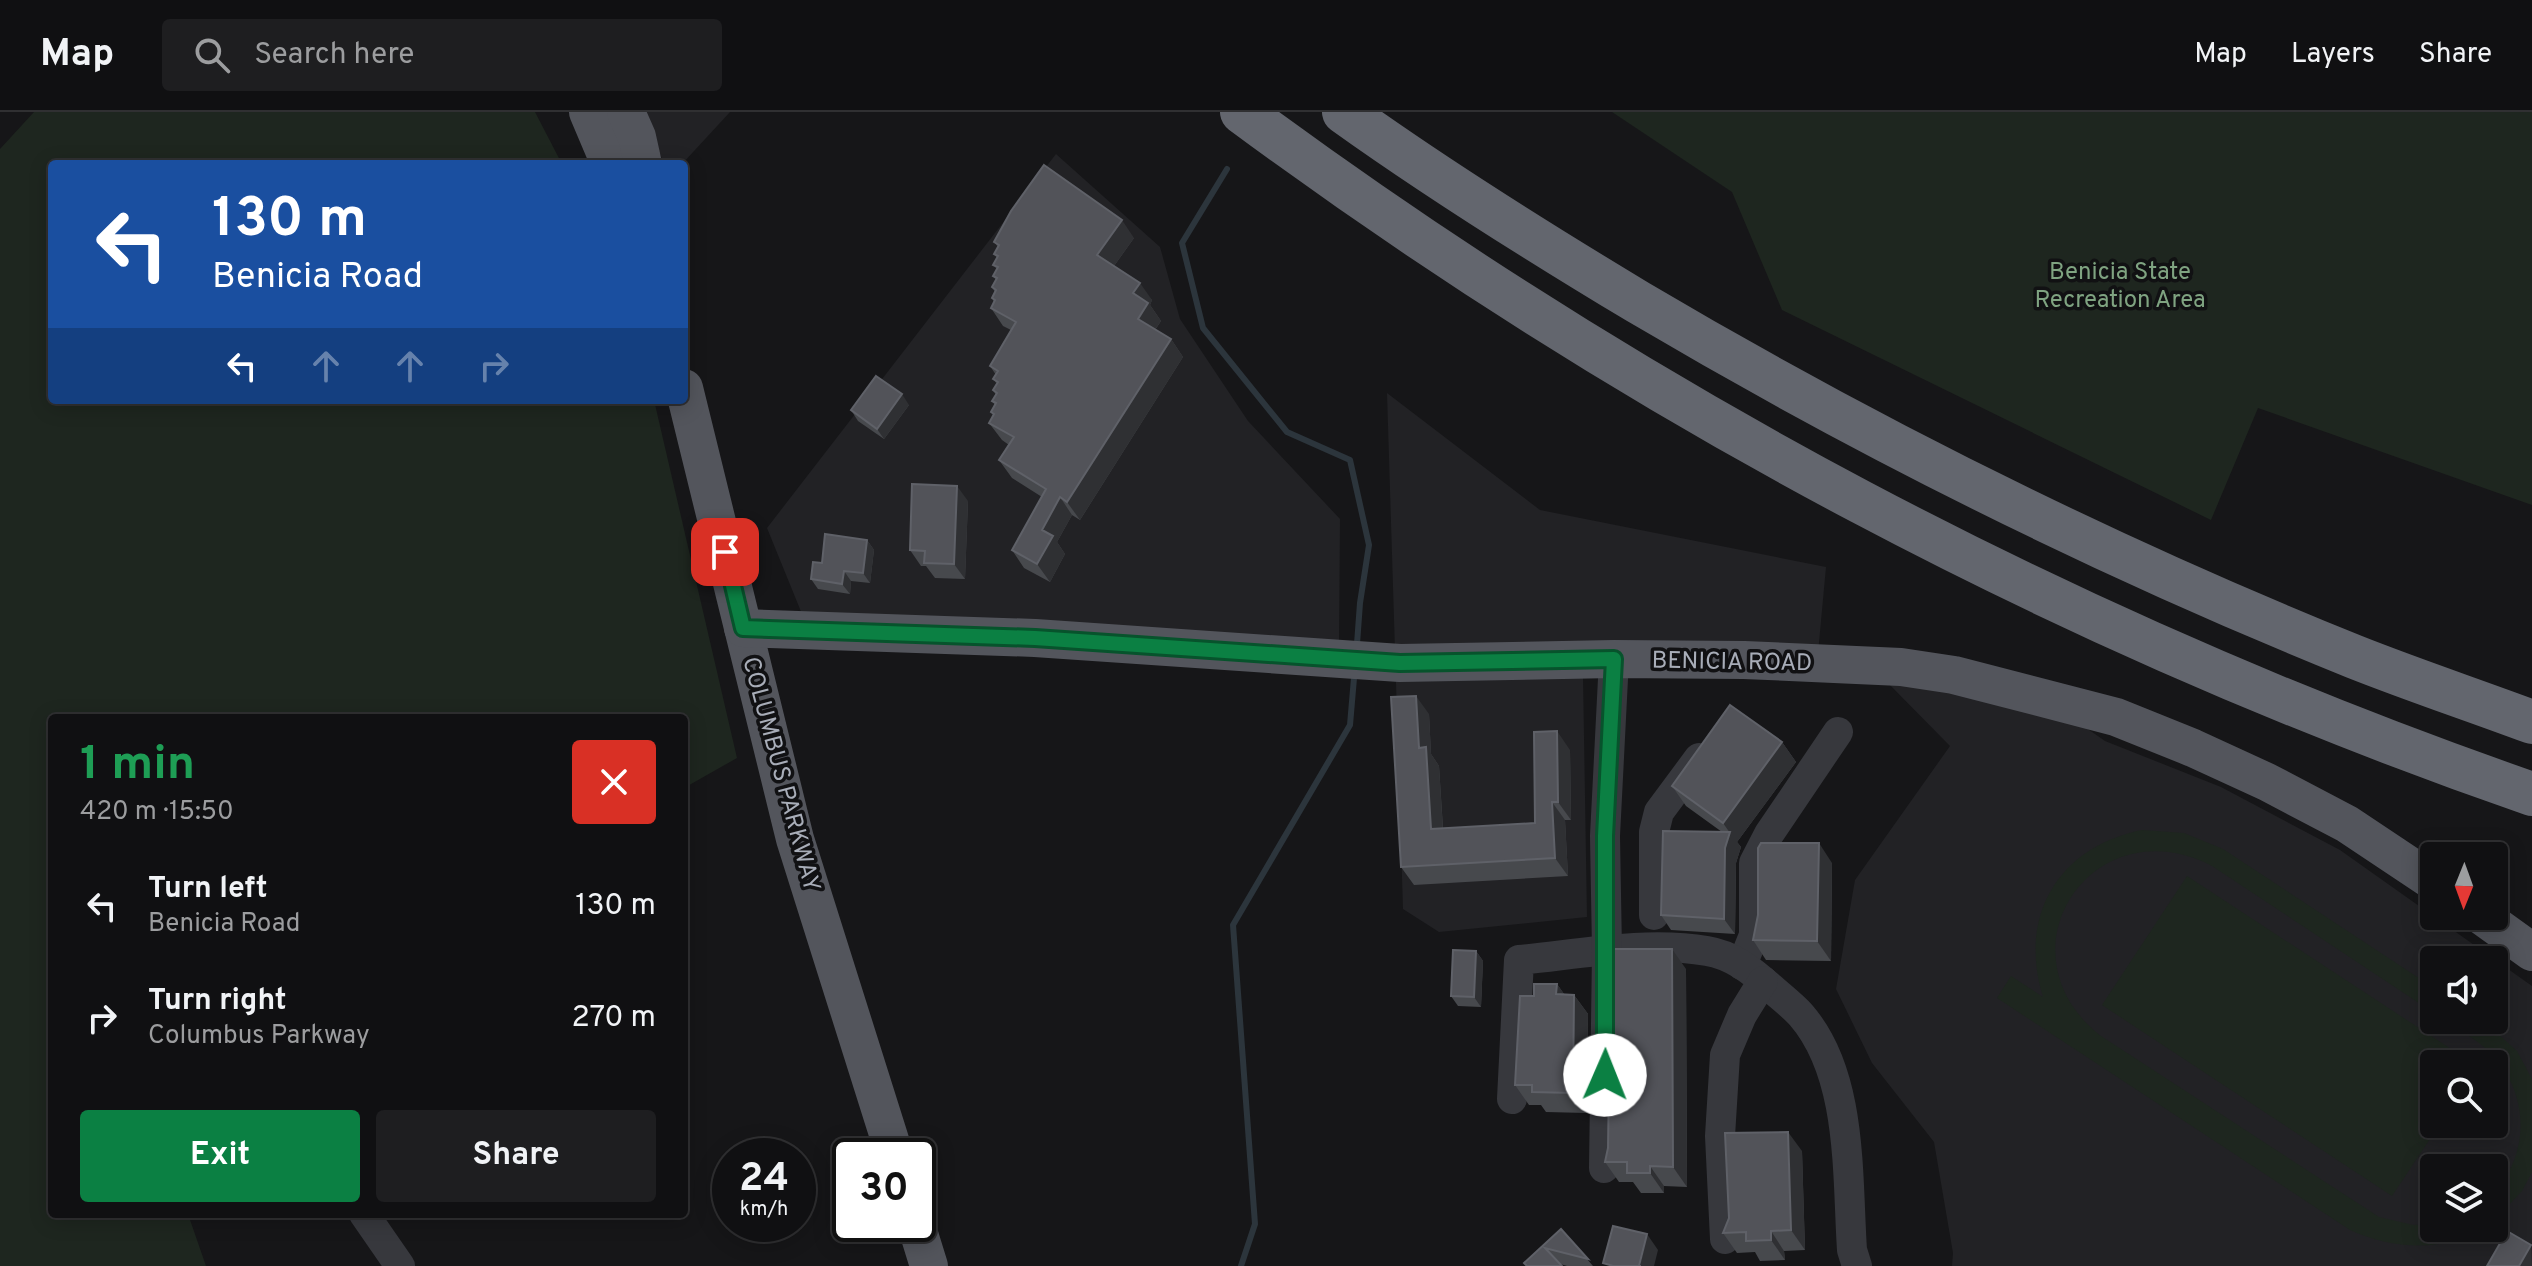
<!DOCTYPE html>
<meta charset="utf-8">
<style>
body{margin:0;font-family:Overpass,sans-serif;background:#1e1e20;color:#f1f3f6;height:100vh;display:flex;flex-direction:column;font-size:30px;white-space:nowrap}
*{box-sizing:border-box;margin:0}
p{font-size:26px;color:#9c9d9f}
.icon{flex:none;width:44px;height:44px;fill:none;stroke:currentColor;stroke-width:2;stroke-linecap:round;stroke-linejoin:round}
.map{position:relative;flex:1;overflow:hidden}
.sheet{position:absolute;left:48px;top:602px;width:640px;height:504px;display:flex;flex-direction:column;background:#101012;border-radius:8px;box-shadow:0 4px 20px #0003,0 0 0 2px #303032}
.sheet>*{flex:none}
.banner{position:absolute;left:48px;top:48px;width:640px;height:244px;border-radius:8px;box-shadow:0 4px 20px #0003,0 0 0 2px #303032;background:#1a4fa0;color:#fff;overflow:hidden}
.needle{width:52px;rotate:181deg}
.tools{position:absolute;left:2420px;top:730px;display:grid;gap:16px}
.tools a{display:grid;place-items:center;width:88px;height:88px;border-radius:8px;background:#101012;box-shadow:0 4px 20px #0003,0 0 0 2px #303032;font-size:40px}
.speed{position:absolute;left:712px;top:1026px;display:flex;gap:16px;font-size:40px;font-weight:700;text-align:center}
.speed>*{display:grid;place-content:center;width:104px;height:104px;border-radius:50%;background:#101012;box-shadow:0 4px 20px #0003,0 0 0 2px #303032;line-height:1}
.speed small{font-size:20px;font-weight:400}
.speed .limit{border:4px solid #111;border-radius:12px;background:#fff;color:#111}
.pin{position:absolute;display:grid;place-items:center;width:68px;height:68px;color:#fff;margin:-34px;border-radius:16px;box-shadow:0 4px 12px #0006}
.me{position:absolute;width:88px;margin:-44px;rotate:1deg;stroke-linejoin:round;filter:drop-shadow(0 0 6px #0008)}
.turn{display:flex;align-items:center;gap:28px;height:168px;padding:0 32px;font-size:36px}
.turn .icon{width:104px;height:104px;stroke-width:2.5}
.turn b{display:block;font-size:56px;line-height:68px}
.lanes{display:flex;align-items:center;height:76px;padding:0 32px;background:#0003;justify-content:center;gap:40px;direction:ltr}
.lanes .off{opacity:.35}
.round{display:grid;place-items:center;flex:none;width:84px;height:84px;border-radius:8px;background:#1e1e20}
.headline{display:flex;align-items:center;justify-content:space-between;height:136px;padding:0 32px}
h1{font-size:48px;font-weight:700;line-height:60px;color:#1e9e55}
.button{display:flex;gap:16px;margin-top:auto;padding:16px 32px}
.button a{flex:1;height:92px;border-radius:8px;background:#0b8043;color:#fff;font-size:32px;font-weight:700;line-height:92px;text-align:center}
.button a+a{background:#1e1e20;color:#f1f3f6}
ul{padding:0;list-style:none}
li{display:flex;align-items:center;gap:24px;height:112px;padding:0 32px}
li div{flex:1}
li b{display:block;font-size:30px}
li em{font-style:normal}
header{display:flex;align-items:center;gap:48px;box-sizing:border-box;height:112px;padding:0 40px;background:#101012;border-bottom:2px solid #303032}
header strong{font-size:38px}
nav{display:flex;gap:44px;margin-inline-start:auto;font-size:28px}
.search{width:560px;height:72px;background:#1e1e20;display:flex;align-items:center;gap:20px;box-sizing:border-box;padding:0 28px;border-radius:8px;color:#9c9d9f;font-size:30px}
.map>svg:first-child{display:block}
</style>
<header>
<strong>Map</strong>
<div class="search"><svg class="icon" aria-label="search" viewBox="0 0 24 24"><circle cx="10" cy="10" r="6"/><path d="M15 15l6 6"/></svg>Search here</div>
<nav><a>Map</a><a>Layers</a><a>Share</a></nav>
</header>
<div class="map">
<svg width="2532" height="1154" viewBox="0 0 2532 1154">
<rect width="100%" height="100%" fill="#161618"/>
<!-- built -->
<g fill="#222225" fill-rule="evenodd">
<polygon points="644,0 730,0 682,52 664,52"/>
<polygon points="1056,42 1160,135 1180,207 1248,309 1340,407 1339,533 802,502 767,416"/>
<polygon points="1387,281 1540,398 1826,455 1816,563 1583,564 1587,805 1439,820 1403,797"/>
<path d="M1885 568 2062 599 2105 629 2221 675 2340 738 2532 874V1154H1952L1953 1141 1934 1030 1872 951 1836 877 1855 768 1950 634ZM2434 848H2494V908H2434ZM2434 952H2494V1012H2434ZM2434 1056H2494V1116H2434Z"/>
</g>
<!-- green -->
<g fill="#1e261f">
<polygon points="34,0 535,0 562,52 52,52 52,288 654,288 737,646 684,676 684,606 52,606 52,1102 188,1102 206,1154 0,1154 0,37"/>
<polygon points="1612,0 2532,0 2532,393 2258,296 2211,408 1782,198 1732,80"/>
<path d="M2142 718 2184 721 2223 737 2434 876V901L2212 754C2091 692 1995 842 2101 924L2379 1105 2413 1113 2434 1112V1116H2483C2443 1141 2392 1137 2350 1118L1997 886 2011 864 2043 885C2018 804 2058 735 2142 718Z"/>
<polygon points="2187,764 2474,952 2434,952 2434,1012 2440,1012 2392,1084 2102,893"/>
<path d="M2444 908H2482L2486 911 2517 939 2532 967V1060L2522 1079 2494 1109C2494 1101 2492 1091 2494 1084 2496 1073 2509 1062 2513 1051 2529 1014 2519 970 2491 941 2477 928 2460 918 2444 908Z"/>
</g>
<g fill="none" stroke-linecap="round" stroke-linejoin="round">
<!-- stream -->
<g stroke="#2c353c" stroke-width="6">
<polyline points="1227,57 1182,131 1203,216 1287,320 1350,348 1369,433 1360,491 1357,532"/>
<polyline points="1241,1154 1255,1112 1233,813 1350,613 1354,566"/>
</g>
<!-- minor -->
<g stroke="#37383d" stroke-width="30">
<polyline points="1654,803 1654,720 1659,700 1699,646"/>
<polyline points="1742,853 1754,823 1754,751 1769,722 1838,620"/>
<path d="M1512 987 1519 848C1580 842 1646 829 1707 839 1732 843 1751 858 1770 875 1780 884 1792 893 1801 903 1853 963 1847 1063 1852 1138L1857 1154"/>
<polyline points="1604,1056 1607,839 1605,724 1614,547"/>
<polyline points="364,1102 400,1154"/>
<polyline points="1725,1127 1720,1024 1725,943 1742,903 1763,869"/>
</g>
<!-- major -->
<g stroke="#53555c" stroke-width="38">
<polyline points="588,0 610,52"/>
<polyline points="626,0 637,25 643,52"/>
<polyline points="684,276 795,727 895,1044"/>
<polyline points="743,516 1035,526 1400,551 1614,547 1744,548 1901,555 1954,563 2116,605 2193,636 2267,670 2347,712 2434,770"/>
<polyline points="2482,804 2532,840"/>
<polyline points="916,1112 929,1154"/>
</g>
<!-- highway -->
<g stroke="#63666e" stroke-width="44">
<path d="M1242 0C1635 291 2070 522 2532 682"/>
<path d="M1344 0C1439 68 1538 130 1638 190 1868 326 2107 445 2355 545 2413 568 2473 588 2532 610"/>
</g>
</g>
<!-- wall -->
<g fill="#47494d">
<polygon points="1134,126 1114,154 1152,188 1150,193 1161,209 1155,218 1171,227 1183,245 1080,408 1072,403 1057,430 1065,442 1050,470 1024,456 1012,438 1042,385 1012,366 999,348 1009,333 1002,328 989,311 993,303 991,300 995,293 992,289 996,283 993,278 997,272 993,267 996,263 990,254 1011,218 1003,214 991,196 994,190 992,186 995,180 992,175 996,168 993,164 997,157 993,153 997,146 994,142 998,135 994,130"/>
<polygon points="909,293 884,327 858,309 851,298"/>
<polygon points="968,389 965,467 935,466 926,454 921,454 910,438"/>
<polygon points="867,428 874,438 870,471 851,469 850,482 818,477 811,467 822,451"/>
<polygon points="1429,602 1431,642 1439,654 1443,716 1535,711 1570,638 1571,708 1565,708 1568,764 1414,773 1401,755"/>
<polygon points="1782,630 1796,650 1737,730 1741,735 1736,751 1735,822 1671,818 1661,803 1722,720 1686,694 1672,674"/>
<polygon points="1832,751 1831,849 1766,848 1753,828"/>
<polygon points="1476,839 1483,849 1481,895 1458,894 1451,884"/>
<polygon points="1686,857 1687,1075 1664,1074 1664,1081 1641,1081 1633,1070 1619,1070 1605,1050"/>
<polygon points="1557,872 1564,882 1574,883 1588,902 1587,1001 1546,1000 1541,993 1529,993 1515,973 1534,884"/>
<polygon points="1802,1039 1805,1138 1784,1139 1785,1148 1760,1149 1755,1140 1737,1141 1723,1121"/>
<polygon points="1561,1117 1593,1154 1567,1154 1560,1152 1524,1151"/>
</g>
<!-- shaded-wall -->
<g fill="#2f3033">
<polygon points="1122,108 1134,126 1109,161 1097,143"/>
<polygon points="1140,171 1152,188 1150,193 1161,209 1150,225 1138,207 1133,181"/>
<polygon points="1171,227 1183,245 1080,408 1067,390"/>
<polygon points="902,282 909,293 884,327 877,317"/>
<polygon points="957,374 968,389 965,467 954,452"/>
<polygon points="1060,385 1072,403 1057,430 1065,442 1050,470 1037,452 1042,418"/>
<polygon points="867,428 874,438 870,471 863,461"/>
<polygon points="844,459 851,469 850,482 842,472"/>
<polygon points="1416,584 1429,602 1431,642 1439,654 1444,735 1431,717 1419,636"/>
<polygon points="1557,619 1570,638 1571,708 1558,690"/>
<polygon points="1782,630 1796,650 1737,730 1741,735 1736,751 1735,822 1724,807 1725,736 1730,721 1723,711"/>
<polygon points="1552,690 1565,708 1568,764 1555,746"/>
<polygon points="1819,731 1832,751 1831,849 1817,829"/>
<polygon points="1672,837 1686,857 1687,1075 1673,1055"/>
<polygon points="1476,839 1483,849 1481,895 1474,885"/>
<polygon points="1557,872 1571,892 1556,882"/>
<polygon points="1574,883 1588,902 1587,1001 1573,981"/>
<polygon points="1788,1020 1802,1039 1805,1138 1791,1118"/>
<polygon points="1650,1054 1664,1074 1664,1081 1650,1061"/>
<polygon points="1771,1119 1784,1139 1785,1148 1771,1128"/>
<polygon points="1647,1122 1658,1138 1654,1154 1640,1154"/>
<polygon points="2531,1133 2532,1154 2519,1154"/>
</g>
<!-- building -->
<g fill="#525359" stroke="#5f6168" stroke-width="2">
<polygon points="1044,53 1122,108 1097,143 1140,171 1133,181 1148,191 1138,207 1171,227 1067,390 1060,385 1042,418 1053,424 1037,452 1012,438 1046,377 999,348 1014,325 989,311 994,302 991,300 996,291 992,289 997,281 993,278 998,270 993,267 998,259 990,254 1016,210 991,196 995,188 992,186 996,178 992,175 997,166 993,164 998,155 993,153 998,144 994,142 999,133 994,130 1011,99"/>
<polygon points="876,264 902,282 877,317 851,298"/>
<polygon points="912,372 957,374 954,452 924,451 925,439 910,438"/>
<polygon points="825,422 867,428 863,461 844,459 842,472 811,467 813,450 822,451"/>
<polygon points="1416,584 1419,636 1426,635 1431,717 1535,711 1534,620 1557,619 1558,690 1552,690 1555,746 1401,755 1391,585"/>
<polygon points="1730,593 1782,630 1723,711 1672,674"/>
<polygon points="1663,719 1730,720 1725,736 1724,807 1661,803"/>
<polygon points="1761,731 1819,731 1817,829 1753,828 1758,803 1758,736"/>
<polygon points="1611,837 1672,837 1673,1055 1650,1054 1650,1061 1627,1061 1627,1050 1605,1050 1608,1036"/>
<polygon points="1453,838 1476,839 1474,885 1451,884"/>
<polygon points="1534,872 1557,872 1556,882 1574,883 1573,981 1532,980 1532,973 1515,973 1520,884 1534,884"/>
<polygon points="1788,1020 1791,1118 1771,1119 1771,1128 1746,1129 1746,1120 1723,1121 1729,1106 1725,1021"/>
<polygon points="1613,1114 1647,1122 1639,1154 1641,1154 1613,1154 1603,1151"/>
<polygon points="1561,1117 1588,1147 1545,1136 1562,1154 1527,1154 1524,1151"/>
<polygon points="2507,1119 2531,1133 2519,1154 2487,1154"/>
</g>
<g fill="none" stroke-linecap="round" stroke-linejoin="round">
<!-- route casing -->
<g stroke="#07532c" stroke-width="20">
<polyline id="route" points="725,440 743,516 1035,526 1400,551 1614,547 1605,724 1605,963"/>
</g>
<!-- route -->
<use href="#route" stroke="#0b8043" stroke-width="14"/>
</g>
<g text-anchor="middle" stroke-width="7" stroke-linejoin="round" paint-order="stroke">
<!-- park labels -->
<g font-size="24" fill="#7fa381" stroke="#111113">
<text x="2120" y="167">Benicia State<tspan x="2120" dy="28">Recreation Area</tspan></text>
</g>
<!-- street labels -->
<g font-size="24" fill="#a8adb8" stroke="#111113">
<text transform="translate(1732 549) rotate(1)" y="8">BENICIA ROAD</text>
<text transform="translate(782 662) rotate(75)" y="8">COLUMBUS PARKWAY</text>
</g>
</g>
</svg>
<div class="tools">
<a><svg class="needle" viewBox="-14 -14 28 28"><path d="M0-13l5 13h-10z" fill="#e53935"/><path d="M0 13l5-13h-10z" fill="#9c9d9f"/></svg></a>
<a><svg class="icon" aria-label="sound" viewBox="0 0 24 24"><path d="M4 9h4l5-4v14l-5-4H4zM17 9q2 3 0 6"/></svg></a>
<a><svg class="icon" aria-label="search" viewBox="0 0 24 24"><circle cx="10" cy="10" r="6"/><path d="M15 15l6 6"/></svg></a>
<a><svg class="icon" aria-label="layers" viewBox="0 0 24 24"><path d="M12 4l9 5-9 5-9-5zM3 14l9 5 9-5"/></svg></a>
</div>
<div class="speed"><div>24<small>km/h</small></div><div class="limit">30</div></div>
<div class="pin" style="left:725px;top:440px;background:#d93025"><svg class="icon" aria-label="arrive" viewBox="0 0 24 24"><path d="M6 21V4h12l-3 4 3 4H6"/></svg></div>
<svg class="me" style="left:1605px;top:963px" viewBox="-20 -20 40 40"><circle r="19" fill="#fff"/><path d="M0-13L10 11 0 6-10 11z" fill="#0b8043"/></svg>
<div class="banner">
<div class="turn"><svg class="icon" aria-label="left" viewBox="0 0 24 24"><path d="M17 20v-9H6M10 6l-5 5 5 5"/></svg><div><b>130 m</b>Benicia Road</div></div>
<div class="lanes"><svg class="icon" aria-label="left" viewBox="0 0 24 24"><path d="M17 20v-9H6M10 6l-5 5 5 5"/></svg><svg class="icon off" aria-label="ahead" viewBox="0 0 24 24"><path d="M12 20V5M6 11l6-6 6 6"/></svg><svg class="icon off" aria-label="ahead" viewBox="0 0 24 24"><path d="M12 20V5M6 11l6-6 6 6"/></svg><svg class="icon off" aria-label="right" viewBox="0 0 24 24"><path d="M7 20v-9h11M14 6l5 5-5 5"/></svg></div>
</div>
<section class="sheet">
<div class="headline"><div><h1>1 min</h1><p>420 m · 15:50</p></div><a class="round" style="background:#d93025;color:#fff"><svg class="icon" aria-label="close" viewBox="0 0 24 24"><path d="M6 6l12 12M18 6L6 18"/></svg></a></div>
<ul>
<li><svg class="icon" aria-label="left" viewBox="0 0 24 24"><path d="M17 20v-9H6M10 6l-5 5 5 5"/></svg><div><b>Turn left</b><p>Benicia Road</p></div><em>130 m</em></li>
<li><svg class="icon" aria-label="right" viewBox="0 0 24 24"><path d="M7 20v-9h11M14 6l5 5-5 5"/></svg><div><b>Turn right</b><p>Columbus Parkway</p></div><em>270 m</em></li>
</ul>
<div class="button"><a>Exit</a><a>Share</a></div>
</section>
</div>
